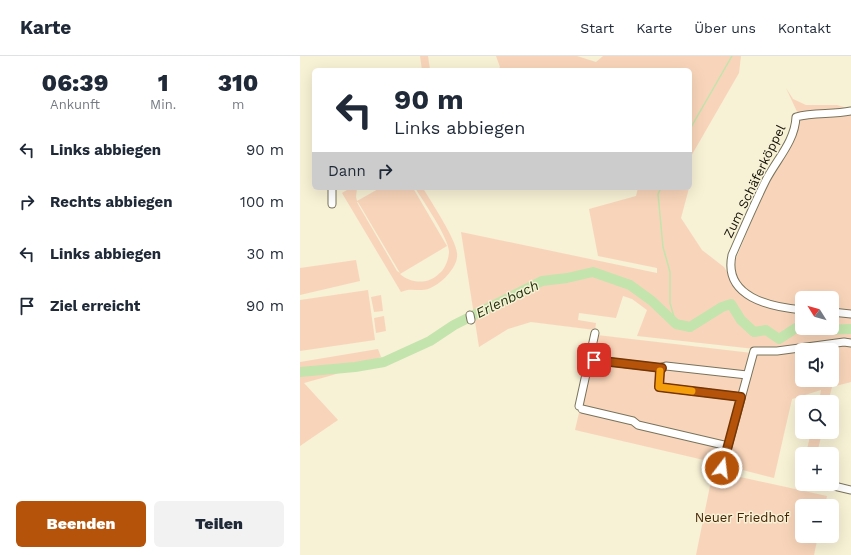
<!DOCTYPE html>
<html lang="de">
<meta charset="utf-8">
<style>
body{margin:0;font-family:"Work Sans",sans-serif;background:#f2f2f3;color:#1f2937;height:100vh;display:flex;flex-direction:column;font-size:15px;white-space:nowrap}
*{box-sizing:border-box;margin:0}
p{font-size:13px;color:#747a83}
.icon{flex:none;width:22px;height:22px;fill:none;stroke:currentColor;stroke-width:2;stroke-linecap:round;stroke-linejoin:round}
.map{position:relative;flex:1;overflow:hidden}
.sheet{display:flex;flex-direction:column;background:#fff;width:300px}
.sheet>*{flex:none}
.top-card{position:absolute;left:12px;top:12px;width:380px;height:122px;border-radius:6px;box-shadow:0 4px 16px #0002;background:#fff;color:#1f2937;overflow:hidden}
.needle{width:26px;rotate:307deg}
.fabs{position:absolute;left:495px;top:235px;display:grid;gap:8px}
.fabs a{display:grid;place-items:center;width:44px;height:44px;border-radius:6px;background:#fff;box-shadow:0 4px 16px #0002;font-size:20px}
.pin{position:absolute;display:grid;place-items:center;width:34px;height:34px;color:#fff;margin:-17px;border-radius:8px;box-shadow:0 2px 6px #0006}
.me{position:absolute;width:44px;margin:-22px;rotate:15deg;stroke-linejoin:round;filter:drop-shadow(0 0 3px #0008)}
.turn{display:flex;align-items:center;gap:14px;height:84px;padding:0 16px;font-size:18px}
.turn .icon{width:52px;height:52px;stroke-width:2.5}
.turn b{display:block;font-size:28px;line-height:34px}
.then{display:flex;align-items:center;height:38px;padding:0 16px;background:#0003;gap:8px;font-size:15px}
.eta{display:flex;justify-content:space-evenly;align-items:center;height:68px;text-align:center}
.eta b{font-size:24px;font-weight:800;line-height:28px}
.primary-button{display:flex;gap:8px;margin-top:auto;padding:8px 16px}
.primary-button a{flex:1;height:46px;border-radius:6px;background:#b45309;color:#fff;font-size:16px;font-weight:800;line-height:46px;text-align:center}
.primary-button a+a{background:#f2f2f3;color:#1f2937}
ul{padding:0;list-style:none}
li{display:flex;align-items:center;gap:12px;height:52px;padding:0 16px}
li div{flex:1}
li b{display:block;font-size:15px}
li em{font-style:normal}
header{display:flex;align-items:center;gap:24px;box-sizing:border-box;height:56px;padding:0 20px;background:#fff;border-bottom:1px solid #e0e1e3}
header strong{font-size:19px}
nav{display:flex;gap:22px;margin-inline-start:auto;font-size:14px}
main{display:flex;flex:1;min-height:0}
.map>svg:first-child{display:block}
</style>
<header>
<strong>Karte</strong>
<nav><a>Start</a><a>Karte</a><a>Über uns</a><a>Kontakt</a></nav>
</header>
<main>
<section class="sheet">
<div class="eta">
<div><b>06:39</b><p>Ankunft</p></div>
<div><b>1</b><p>Min.</p></div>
<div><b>310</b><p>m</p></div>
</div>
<ul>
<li><svg class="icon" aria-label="left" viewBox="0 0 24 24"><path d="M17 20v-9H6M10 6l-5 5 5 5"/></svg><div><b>Links abbiegen</b></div><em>90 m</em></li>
<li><svg class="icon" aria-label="right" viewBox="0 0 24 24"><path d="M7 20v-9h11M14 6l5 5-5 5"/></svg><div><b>Rechts abbiegen</b></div><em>100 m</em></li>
<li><svg class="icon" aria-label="left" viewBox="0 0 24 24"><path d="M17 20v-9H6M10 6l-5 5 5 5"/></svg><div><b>Links abbiegen</b></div><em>30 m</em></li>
<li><svg class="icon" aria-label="arrive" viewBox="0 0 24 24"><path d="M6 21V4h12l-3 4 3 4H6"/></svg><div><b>Ziel erreicht</b></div><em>90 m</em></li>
</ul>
<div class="primary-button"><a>Beenden</a><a>Teilen</a></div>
</section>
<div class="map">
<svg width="551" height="499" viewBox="0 0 551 499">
<rect width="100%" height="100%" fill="#f7f1d5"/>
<!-- green -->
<g fill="#f8d5ba" fill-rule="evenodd">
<polygon points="120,0 128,0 130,14 122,14"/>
<polygon points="196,0 277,0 296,6 303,0 441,0 439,17 390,102 390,14 198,14 200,11"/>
<polygon points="486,32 493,43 506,49 537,49 551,53 499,60"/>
<path d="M551 57V255L532 254V242H502V252C486 251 458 244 445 234 441 230 435 220 434 215 433 212 434 208 435 205L464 135 494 84 499 65 505 61Z"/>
<path d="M50 132H57L56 141 57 145 80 132H113L147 190 100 218C107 224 116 227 126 225 132 224 138 219 142 215 146 210 149 202 149 195 148 181 124 146 115 132H123C131 146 156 183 157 197 158 204 154 211 150 216 145 223 136 230 128 233 118 236 111 231 101 236L42 137ZM57 146H58L100 217 97 215 59 150Z"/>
<polygon points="338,132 389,132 381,162 402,194 424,211 440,237 458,248 478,253 502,257 502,272 532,272 532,259 551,260 551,285 521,285 478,293 455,293 337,280 347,254 332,243 323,240 316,262 279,257 278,264 296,267 295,274 231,266 208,273 179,291 161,176 357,217 357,212 298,200 289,153 336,140"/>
<polygon points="56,204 60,225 0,239 0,212"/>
<polygon points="68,234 75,284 0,295 0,244"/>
<polygon points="81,239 83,255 74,256 71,241"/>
<polygon points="84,260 86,275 76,277 74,262"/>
<polygon points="297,279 452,297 421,408 275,374"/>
<path d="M551 289V326L532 331 528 346H519L521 334 492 343 474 422 427 410 453 303 457 297ZM502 294H532V324H502Z"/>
<polygon points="78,293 81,301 33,319 4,327 38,364 0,390 0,306"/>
<polygon points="511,376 522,376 517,398 506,398"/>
<polygon points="413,415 527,440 525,450 502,450 502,480 518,480 514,499 396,499"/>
</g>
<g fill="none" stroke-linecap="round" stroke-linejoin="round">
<!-- stream -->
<g stroke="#c3e4ac" stroke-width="1.5">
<polyline points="390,73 432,0"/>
<polyline points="361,132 358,138 363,191 370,216 370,247 376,268"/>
</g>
<!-- river -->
<g stroke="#c3e4ac" stroke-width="10">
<polyline points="516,272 518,274 551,273"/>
<polyline points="0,316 55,311 84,306 130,285 154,269 242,225 267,222 293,216 330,229 352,245 376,268 390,271 422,251 431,248 441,264 454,276 466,274 479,283 496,272 502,270"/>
</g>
<!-- minor casing -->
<g stroke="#79735b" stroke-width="9">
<g id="minor">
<polyline points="32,148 32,132"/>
<path d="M502 254C470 251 423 241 432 199 443 174 454 148 466 124 477 103 495 85 496 61 514 56 533 59 551 55"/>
<polyline points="532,256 551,258"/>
<polyline points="170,259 171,264"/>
<polyline points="294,304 361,312 366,310 447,319"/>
<polyline points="362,311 360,315 359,331 441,341"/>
<polyline points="279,350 295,277"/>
<polyline points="282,353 333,365 338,369 428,390"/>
<polyline points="422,412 454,295 477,295 544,286 551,287"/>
<polyline points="534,430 551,434"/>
</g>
</g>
<!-- minor -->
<use href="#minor" stroke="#fff" stroke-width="7"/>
</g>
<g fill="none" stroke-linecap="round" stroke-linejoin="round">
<!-- route casing -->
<g stroke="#753606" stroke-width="10">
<polyline id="route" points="294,304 362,312 360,315 359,331 441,341 422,412"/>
</g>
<!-- route -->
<use href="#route" stroke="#b45309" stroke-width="7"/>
<!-- slow -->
<polyline stroke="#f59e0b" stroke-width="7" points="360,315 359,331 392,335"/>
</g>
<g text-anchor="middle" stroke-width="3" stroke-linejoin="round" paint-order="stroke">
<!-- street labels -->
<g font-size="13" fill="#131007" stroke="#f7f1d5">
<text transform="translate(454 125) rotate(-64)" y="5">Zum Schäferköppel</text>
</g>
<!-- park labels -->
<g font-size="13" fill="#452303" stroke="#f7f1d5">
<text x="442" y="466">Neuer Friedhof</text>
</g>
<!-- water labels -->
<g font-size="14" font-style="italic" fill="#21350f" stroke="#f7f1d5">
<text transform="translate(207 243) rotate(-26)" y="5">Erlenbach</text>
</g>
</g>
</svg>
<div class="fabs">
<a><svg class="needle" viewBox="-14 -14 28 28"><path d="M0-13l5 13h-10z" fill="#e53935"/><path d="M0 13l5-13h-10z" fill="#747a83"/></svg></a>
<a><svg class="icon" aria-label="sound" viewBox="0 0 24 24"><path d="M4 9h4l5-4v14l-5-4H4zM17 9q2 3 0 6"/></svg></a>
<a><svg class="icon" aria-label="search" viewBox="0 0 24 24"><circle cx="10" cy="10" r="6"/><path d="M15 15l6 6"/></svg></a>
<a>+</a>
<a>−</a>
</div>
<div class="pin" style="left:294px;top:304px;background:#d93025"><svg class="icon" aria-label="arrive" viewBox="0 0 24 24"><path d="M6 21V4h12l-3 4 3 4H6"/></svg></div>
<svg class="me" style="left:422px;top:412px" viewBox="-20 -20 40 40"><circle r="17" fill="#b45309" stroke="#fff" stroke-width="3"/><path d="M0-11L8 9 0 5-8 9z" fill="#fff"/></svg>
<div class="top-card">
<div class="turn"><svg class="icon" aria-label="left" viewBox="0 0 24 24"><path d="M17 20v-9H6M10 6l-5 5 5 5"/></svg><div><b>90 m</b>Links abbiegen</div></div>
<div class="then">Dann<svg class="icon" aria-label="right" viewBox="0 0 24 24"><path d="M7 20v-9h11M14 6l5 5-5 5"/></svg></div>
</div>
</div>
</main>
